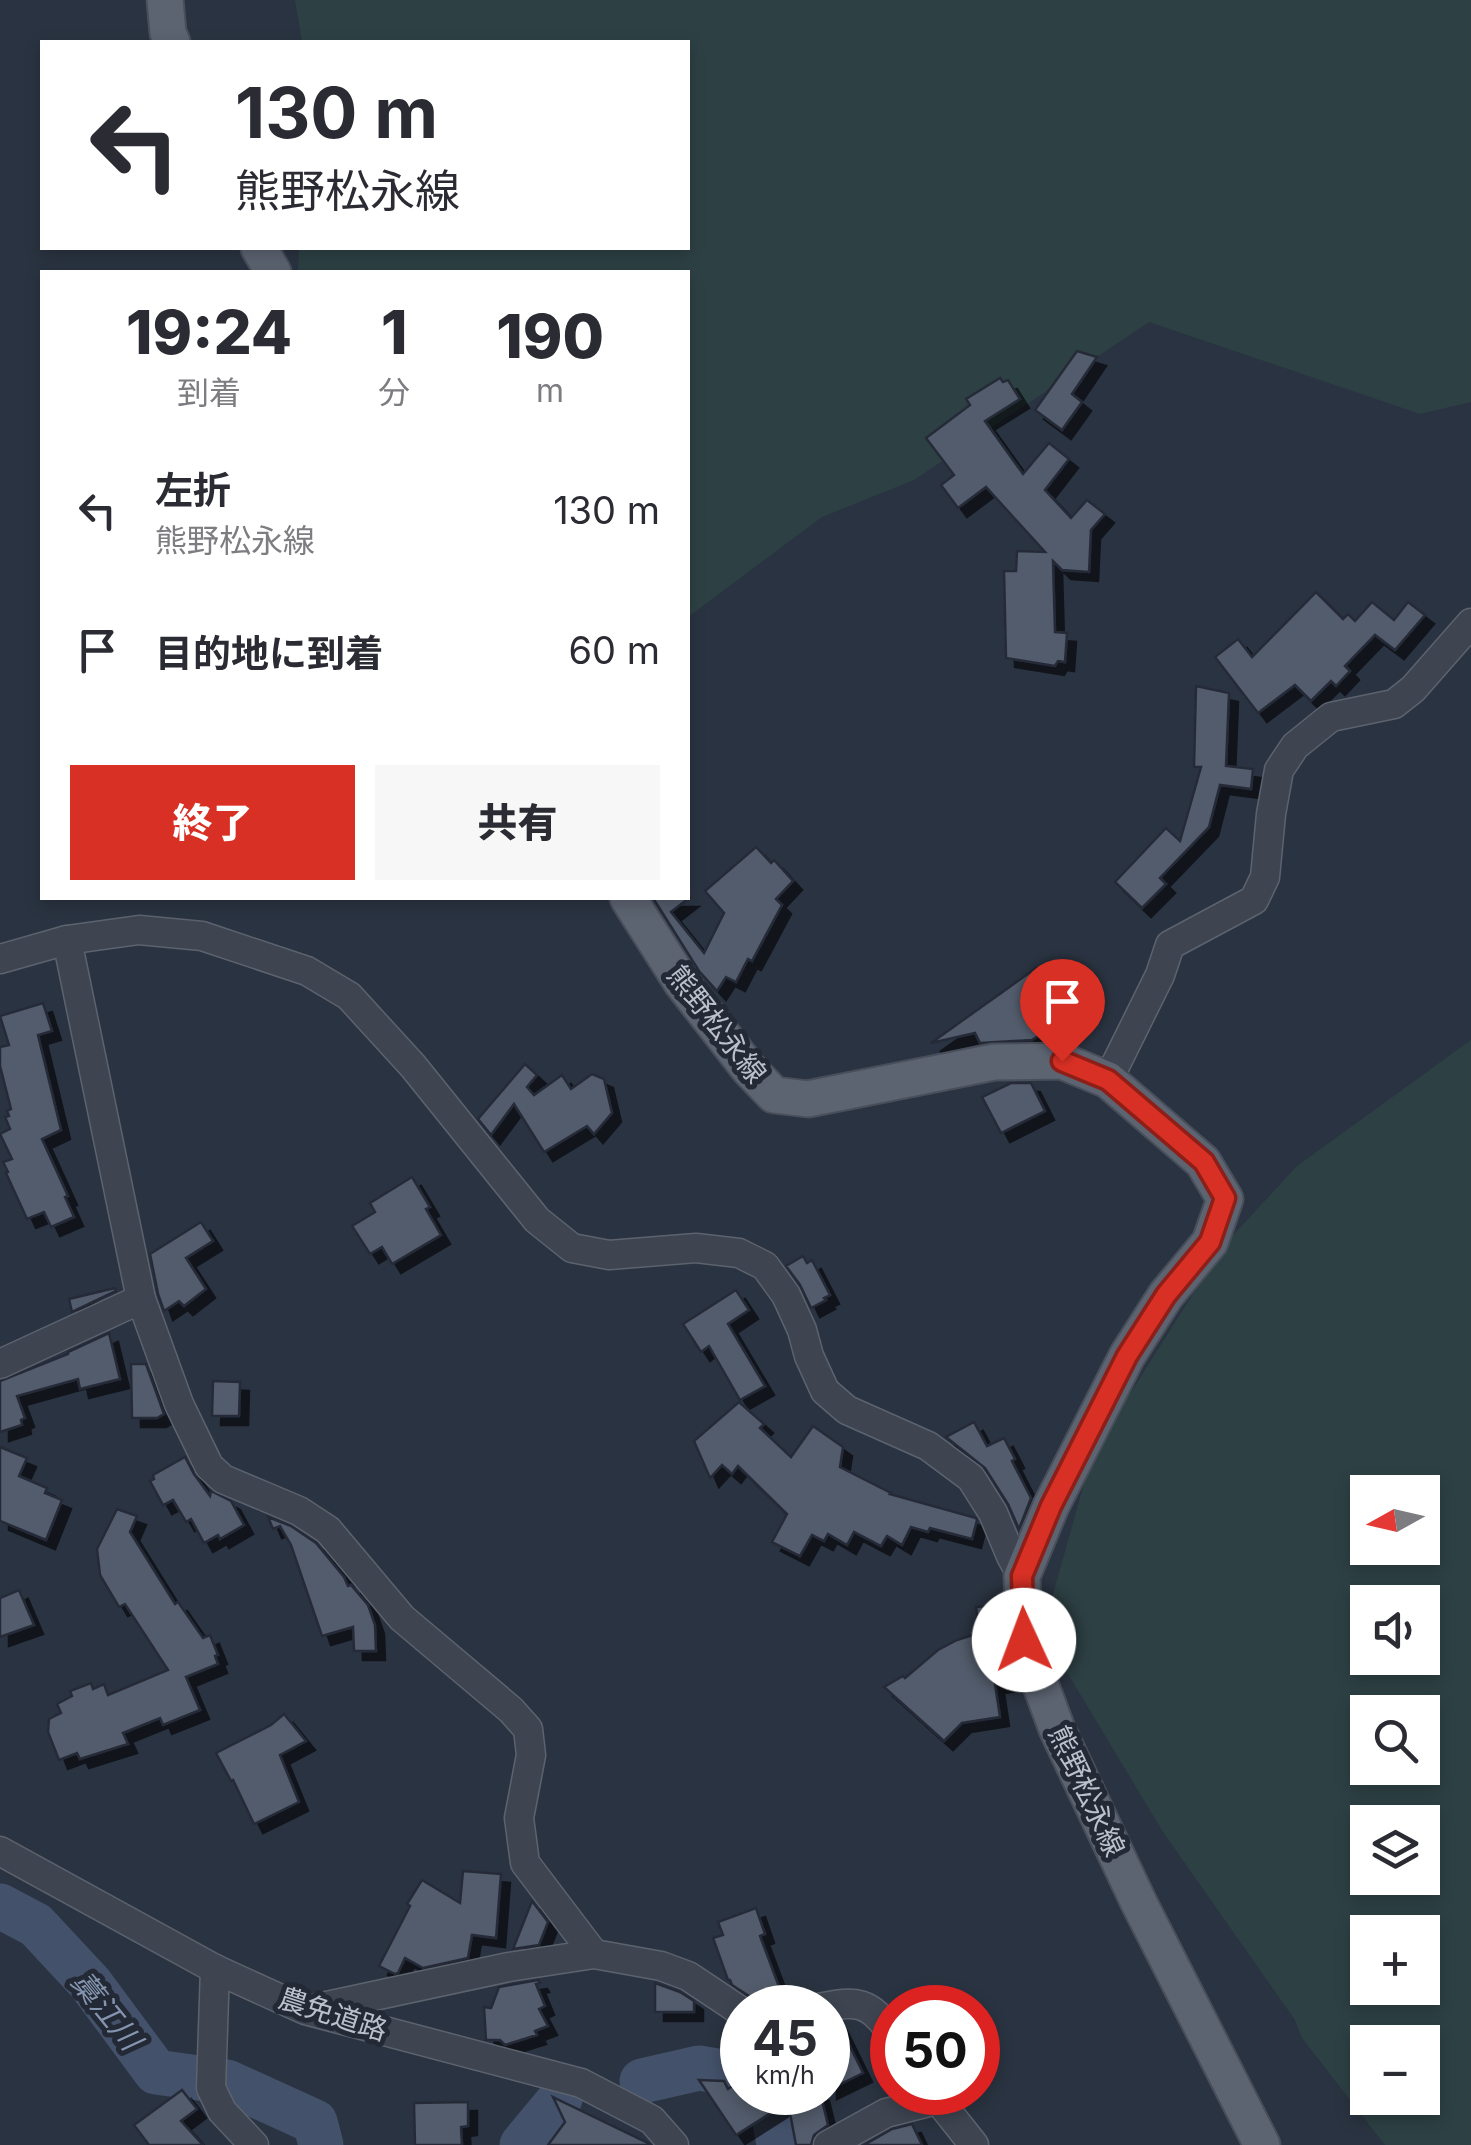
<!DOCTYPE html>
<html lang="ja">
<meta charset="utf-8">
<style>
body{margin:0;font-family:Inter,"Noto Sans JP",sans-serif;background:#f7f7f7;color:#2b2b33;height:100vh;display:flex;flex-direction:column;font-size:38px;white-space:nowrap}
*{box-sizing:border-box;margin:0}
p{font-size:32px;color:#7c7c81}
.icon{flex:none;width:55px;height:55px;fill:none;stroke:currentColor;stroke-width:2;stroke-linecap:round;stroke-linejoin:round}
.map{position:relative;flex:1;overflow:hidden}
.panel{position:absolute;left:40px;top:270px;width:650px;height:630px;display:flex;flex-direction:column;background:#fff;border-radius:0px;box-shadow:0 5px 15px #0003}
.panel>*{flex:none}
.banner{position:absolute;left:40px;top:40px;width:650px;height:210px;border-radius:0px;box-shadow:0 5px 15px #0003;background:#fff;color:#2b2b33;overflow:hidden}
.needle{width:65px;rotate:262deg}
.tools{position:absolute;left:1350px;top:1475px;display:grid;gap:20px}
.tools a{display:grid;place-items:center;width:90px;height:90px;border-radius:0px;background:#fff;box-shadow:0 5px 15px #0003;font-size:50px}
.speed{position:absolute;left:720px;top:1985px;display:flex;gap:20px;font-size:50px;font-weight:700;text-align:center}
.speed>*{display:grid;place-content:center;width:130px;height:130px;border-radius:50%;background:#fff;box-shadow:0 5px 15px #0003;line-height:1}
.speed small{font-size:25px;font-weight:400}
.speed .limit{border:15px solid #d22;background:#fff;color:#111}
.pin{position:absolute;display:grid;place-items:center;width:85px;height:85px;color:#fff;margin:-102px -42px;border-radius:50% 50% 50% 0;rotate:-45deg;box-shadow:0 0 10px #0007}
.pin .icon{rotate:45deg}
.me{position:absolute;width:110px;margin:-55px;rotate:358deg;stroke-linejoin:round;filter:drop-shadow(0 0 8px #0008)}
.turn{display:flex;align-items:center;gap:35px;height:210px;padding:0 30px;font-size:45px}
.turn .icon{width:130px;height:130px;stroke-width:2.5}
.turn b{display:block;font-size:70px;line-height:85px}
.eta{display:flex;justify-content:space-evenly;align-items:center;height:170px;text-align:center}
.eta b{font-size:60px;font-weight:800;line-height:70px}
.button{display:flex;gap:20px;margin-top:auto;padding:20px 30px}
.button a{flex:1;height:115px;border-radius:0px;background:#d93025;color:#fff;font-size:40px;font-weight:800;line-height:115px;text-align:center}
.button a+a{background:#f7f7f7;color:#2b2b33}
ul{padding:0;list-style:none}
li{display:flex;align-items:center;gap:30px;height:140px;padding:0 30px}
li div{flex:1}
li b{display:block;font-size:38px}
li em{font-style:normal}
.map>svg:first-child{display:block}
</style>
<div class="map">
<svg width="1471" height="2145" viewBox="0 0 1471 2145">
<defs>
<filter id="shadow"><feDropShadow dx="9" dy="9" stdDeviation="0" flood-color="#0009"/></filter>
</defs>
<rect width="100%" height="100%" fill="#2a3341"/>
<!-- green -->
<g fill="#2d4043" fill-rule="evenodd">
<polygon points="295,0 1471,0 1471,402 1420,414 1149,322 914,480 822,517 688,617 688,272 298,272 299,248 688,248 688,42 302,42"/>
<path d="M1471 1040V2145H1385L1302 2038 1295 2020 1163 1832 1047 1639 1046 1619 1093 1452 1224 1245 1297 1166ZM1368 1492H1422V1548H1368ZM1368 1602H1422V1658H1368ZM1368 1712H1422V1768H1368ZM1368 1822H1422V1878H1368ZM1368 1932H1422V1988H1368ZM1368 2042H1422V2098H1368Z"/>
</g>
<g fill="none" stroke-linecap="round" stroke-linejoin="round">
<!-- river -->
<g stroke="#43516a" stroke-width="45">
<polyline points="0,1906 36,1925 90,1983 156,2072 227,2082 315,2122 321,2145"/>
<polyline points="642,2081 699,2068 742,2075"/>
<polyline points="764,2092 772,2103 779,2145"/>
<polyline points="522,2145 560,2099"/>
</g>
</g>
<!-- building -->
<g fill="#535c6c" stroke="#252c38" stroke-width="2.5" filter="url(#shadow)">
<polygon points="1077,351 1097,357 1072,394 1082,402 1062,430 1035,410"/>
<polygon points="1000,378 1003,382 1008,380 1020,399 985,421 1023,474 1049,443 1069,459 1045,490 1071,518 1087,500 1105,514 1091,530 1089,572 1062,570 1053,561 1055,632 1067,633 1065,662 1058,661 1055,666 1006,658 1004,571 1016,571 1017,551 1045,552 986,487 958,508 941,485 954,475 926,438 970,405 966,399"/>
<polygon points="1316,592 1343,619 1348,614 1355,621 1372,602 1394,620 1408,602 1425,615 1395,650 1375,635 1345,666 1350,671 1336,686 1331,681 1311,701 1295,685 1258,713 1215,657 1238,639 1252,657"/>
<polygon points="1196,686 1229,693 1226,766 1253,769 1251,789 1220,785 1209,827 1160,878 1166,884 1142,908 1115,882 1166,828 1180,841 1201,767 1194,767"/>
<polygon points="756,847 771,863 774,860 793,881 776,899 782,905 752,961 748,959 736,982 726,977 717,991 699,971 653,898 689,898 671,912 704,953 724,913 705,891"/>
<polygon points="1036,968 1065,1011 1061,1013 1064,1019 1032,1040 980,1043 975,1033 931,1043"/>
<polygon points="43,1003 52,1031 38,1035 61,1130 42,1139 68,1196 65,1197 74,1217 51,1227 44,1212 27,1219 6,1173 8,1172 3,1162 12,1159 0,1134 10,1129 5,1117 9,1116 7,1111 11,1109 0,1066 0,1047 9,1045 0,1016"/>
<polygon points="525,1064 537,1075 527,1087 534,1095 562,1075 571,1089 592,1074 604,1079 612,1113 594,1134 587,1126 544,1152 514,1104 491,1135 478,1119"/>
<polygon points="1011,1083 1031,1083 1045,1111 1001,1133 982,1097"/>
<polygon points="412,1177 430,1207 426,1209 441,1235 392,1264 382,1247 370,1254 352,1226 375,1212 370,1203"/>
<polygon points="201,1222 213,1241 186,1258 206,1289 184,1306 179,1301 164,1311 158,1294 150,1254"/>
<polygon points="803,1256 807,1263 812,1260 830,1295 824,1298 826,1300 811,1308 800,1285 786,1266"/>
<polygon points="115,1288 116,1291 72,1312 69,1299"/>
<polygon points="736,1290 749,1310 728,1324 765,1386 740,1400 709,1346 701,1352 683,1324"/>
<polygon points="109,1333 120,1379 80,1389 78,1379 17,1396 25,1418 21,1420 22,1425 0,1432 0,1381 68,1354 68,1352"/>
<polygon points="131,1364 146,1364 164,1414 157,1418 132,1418"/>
<polygon points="213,1381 240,1382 239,1416 212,1416"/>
<polygon points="739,1402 764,1424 760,1428 791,1457 813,1426 843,1447 840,1467 891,1493 890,1494 976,1518 977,1520 972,1539 930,1528 928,1532 911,1527 902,1545 887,1536 881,1546 854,1532 847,1545 828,1534 824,1541 812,1535 800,1556 772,1542 787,1514 738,1466 732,1474 722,1465 710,1478 694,1441"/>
<polygon points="974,1422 987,1446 1004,1438 1015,1459 1012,1461 1031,1498 1019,1529 1008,1504 985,1468 946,1437"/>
<polygon points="0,1447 27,1458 19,1476 47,1488 45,1493 62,1500 46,1540 0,1521"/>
<polygon points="185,1457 194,1474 210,1496 211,1491 231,1501 244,1525 220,1539 218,1535 204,1543 191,1519 186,1522 173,1500 163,1505 150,1481 154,1479 153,1475"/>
<polygon points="117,1509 137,1516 130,1532 175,1604 178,1602 203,1638 210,1635 218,1655 215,1656 218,1664 186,1677 200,1710 163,1725 160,1718 123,1733 128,1744 80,1759 77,1753 59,1760 48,1732 49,1719 61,1713 57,1704 72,1696 70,1691 91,1683 93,1689 104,1684 108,1695 168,1670 125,1604 119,1607 100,1575 97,1549"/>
<polygon points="268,1517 291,1526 316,1543 344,1577 348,1586 351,1585 368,1605 375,1625 376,1651 354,1651 353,1627 322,1636 291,1545 280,1526 273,1529"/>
<polygon points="19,1590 34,1625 0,1637 0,1598"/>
<polygon points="1002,1605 1004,1647 1017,1681 995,1684 1000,1717 962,1723 944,1741 884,1687 903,1676 905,1678 938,1650 957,1640 979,1633 976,1607"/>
<polygon points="284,1714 306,1741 280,1755 299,1802 254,1824 233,1780 231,1781 216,1753 271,1725"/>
<polygon points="463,1871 501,1874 496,1938 472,1935 468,1958 423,1968 405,1958 398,1973 395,1974 379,1966 410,1906 407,1904 422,1880 460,1903"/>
<polygon points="532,1901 548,1922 539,1945 513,1949"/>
<polygon points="756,1908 765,1934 760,1936 781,1992 778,1994 784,2008 758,2008 752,1998 732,1985 730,1980 728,1980 713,1938 723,1935 718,1922"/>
<polygon points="538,1980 540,1983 536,1984 545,2006 539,2009 548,2026 535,2031 537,2035 505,2045 500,2040 486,2040 484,2007 491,2008 499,1987"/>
<polygon points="655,1983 680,1992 694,2001 694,2012 655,2012"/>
<polygon points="838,2022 863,2073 828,2090 828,2024"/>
<polygon points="699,2080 724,2081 728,2089 737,2083 742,2092 820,2092 828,2125 814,2135 811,2145 796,2145 788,2102 736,2135"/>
<polygon points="182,2090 197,2109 181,2121 203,2145 149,2145 134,2125"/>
<polygon points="553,2097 650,2144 651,2145 548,2145 565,2122"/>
<polygon points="468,2102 468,2126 461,2127 462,2145 415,2145 414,2103"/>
<polygon points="912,2124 922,2145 864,2145 892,2129"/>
</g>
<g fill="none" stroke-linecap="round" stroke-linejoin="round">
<!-- minor casing -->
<g stroke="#5c636e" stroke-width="31">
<g id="minor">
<polyline points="67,940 141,1299 179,1404 209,1466 223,1479 299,1511 328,1530 402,1618 511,1710 528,1729 531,1755 519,1818 525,1863 594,1954"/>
<polyline points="0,959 67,940 139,930 202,936 307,971 349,996 413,1066 537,1220 572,1248 609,1255 696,1248 739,1253 765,1266 786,1295 802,1330 809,1356 825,1391 847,1410 928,1446 971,1478 993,1513 1011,1556 1022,1576"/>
<polyline points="1108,1080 1160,975 1170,945 1254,900 1265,877 1271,814 1279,770 1295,746 1331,717 1394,704 1413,689 1471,623"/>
<polyline points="0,1364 141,1299"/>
<polyline points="0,1851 215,1969 305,2010 581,2083 652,2120 674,2145"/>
<polyline points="215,1969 211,2088 222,2111 254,2145"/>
<path d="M819 2008C857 2000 870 2001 892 2034"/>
<polyline points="313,2009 509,1967 594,1954 661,1966 688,1976 742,2012"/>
<polyline points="932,2092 974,2145"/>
<polyline points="828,2145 886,2113 937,2100"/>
</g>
</g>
<!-- major casing -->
<g stroke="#484e5a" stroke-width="39">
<g id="major">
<polyline points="165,0 168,33 172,42"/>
<polyline points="259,248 273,272"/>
<polyline points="628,898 682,983 749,1069 774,1095 808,1099 994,1062 1062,1061 1108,1080 1203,1162 1225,1199 1210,1242 1166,1295 1127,1356 1051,1506 1022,1576 1024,1640 1057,1729 1139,1903 1262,2145"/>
</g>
</g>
<!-- minor -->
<use href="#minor" stroke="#3e4551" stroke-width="28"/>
<!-- major -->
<use href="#major" stroke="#5c6471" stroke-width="35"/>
</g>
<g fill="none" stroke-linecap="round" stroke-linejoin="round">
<!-- route casing -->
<g stroke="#8d1f18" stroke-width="25">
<polyline id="route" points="1024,1640 1022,1576 1051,1506 1127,1356 1166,1295 1210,1242 1225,1198 1204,1162 1108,1080 1062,1061"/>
</g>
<!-- route -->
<use href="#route" stroke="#d93025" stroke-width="18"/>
</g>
<g text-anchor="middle" stroke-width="10" stroke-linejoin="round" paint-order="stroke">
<!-- street labels -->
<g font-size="28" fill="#bbc0cb" stroke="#232a36">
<text transform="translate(717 1024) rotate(52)" y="10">熊野松永線</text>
<text transform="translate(1087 1791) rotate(65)" y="10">熊野松永線</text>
<text transform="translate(333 2014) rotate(18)" y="10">農免道路</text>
</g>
<!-- water labels -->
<g font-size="30" font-style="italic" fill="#8695af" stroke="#232a36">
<text transform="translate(106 2011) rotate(51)" y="10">藁江川</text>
</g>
</g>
</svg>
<div class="tools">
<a><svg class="needle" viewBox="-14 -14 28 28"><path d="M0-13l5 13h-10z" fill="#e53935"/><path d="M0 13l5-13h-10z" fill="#7c7c81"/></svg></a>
<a><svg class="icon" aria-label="sound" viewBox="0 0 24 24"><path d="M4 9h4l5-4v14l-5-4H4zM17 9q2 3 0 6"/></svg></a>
<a><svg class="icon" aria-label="search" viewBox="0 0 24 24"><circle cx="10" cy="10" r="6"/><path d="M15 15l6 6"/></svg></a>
<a><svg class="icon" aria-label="layers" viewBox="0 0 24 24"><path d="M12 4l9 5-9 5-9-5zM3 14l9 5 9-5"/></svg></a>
<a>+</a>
<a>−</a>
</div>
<div class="speed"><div>45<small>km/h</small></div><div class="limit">50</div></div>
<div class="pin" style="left:1062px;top:1061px;background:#d93025"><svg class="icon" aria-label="arrive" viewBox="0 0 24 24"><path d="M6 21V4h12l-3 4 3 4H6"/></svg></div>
<svg class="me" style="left:1024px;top:1640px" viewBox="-20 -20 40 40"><circle r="19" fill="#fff"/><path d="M0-13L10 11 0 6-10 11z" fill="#d93025"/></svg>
<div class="banner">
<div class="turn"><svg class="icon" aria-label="left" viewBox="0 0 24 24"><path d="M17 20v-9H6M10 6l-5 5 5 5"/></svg><div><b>130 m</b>熊野松永線</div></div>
</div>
<section class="panel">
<div class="eta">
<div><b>19:24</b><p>到着</p></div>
<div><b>1</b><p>分</p></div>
<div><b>190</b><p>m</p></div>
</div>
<ul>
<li><svg class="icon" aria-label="left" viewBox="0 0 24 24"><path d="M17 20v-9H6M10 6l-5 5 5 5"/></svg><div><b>左折</b><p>熊野松永線</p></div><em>130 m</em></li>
<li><svg class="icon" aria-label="arrive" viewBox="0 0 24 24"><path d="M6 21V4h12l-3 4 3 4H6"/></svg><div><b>目的地に到着</b></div><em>60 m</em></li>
</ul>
<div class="button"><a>終了</a><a>共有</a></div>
</section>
</div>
